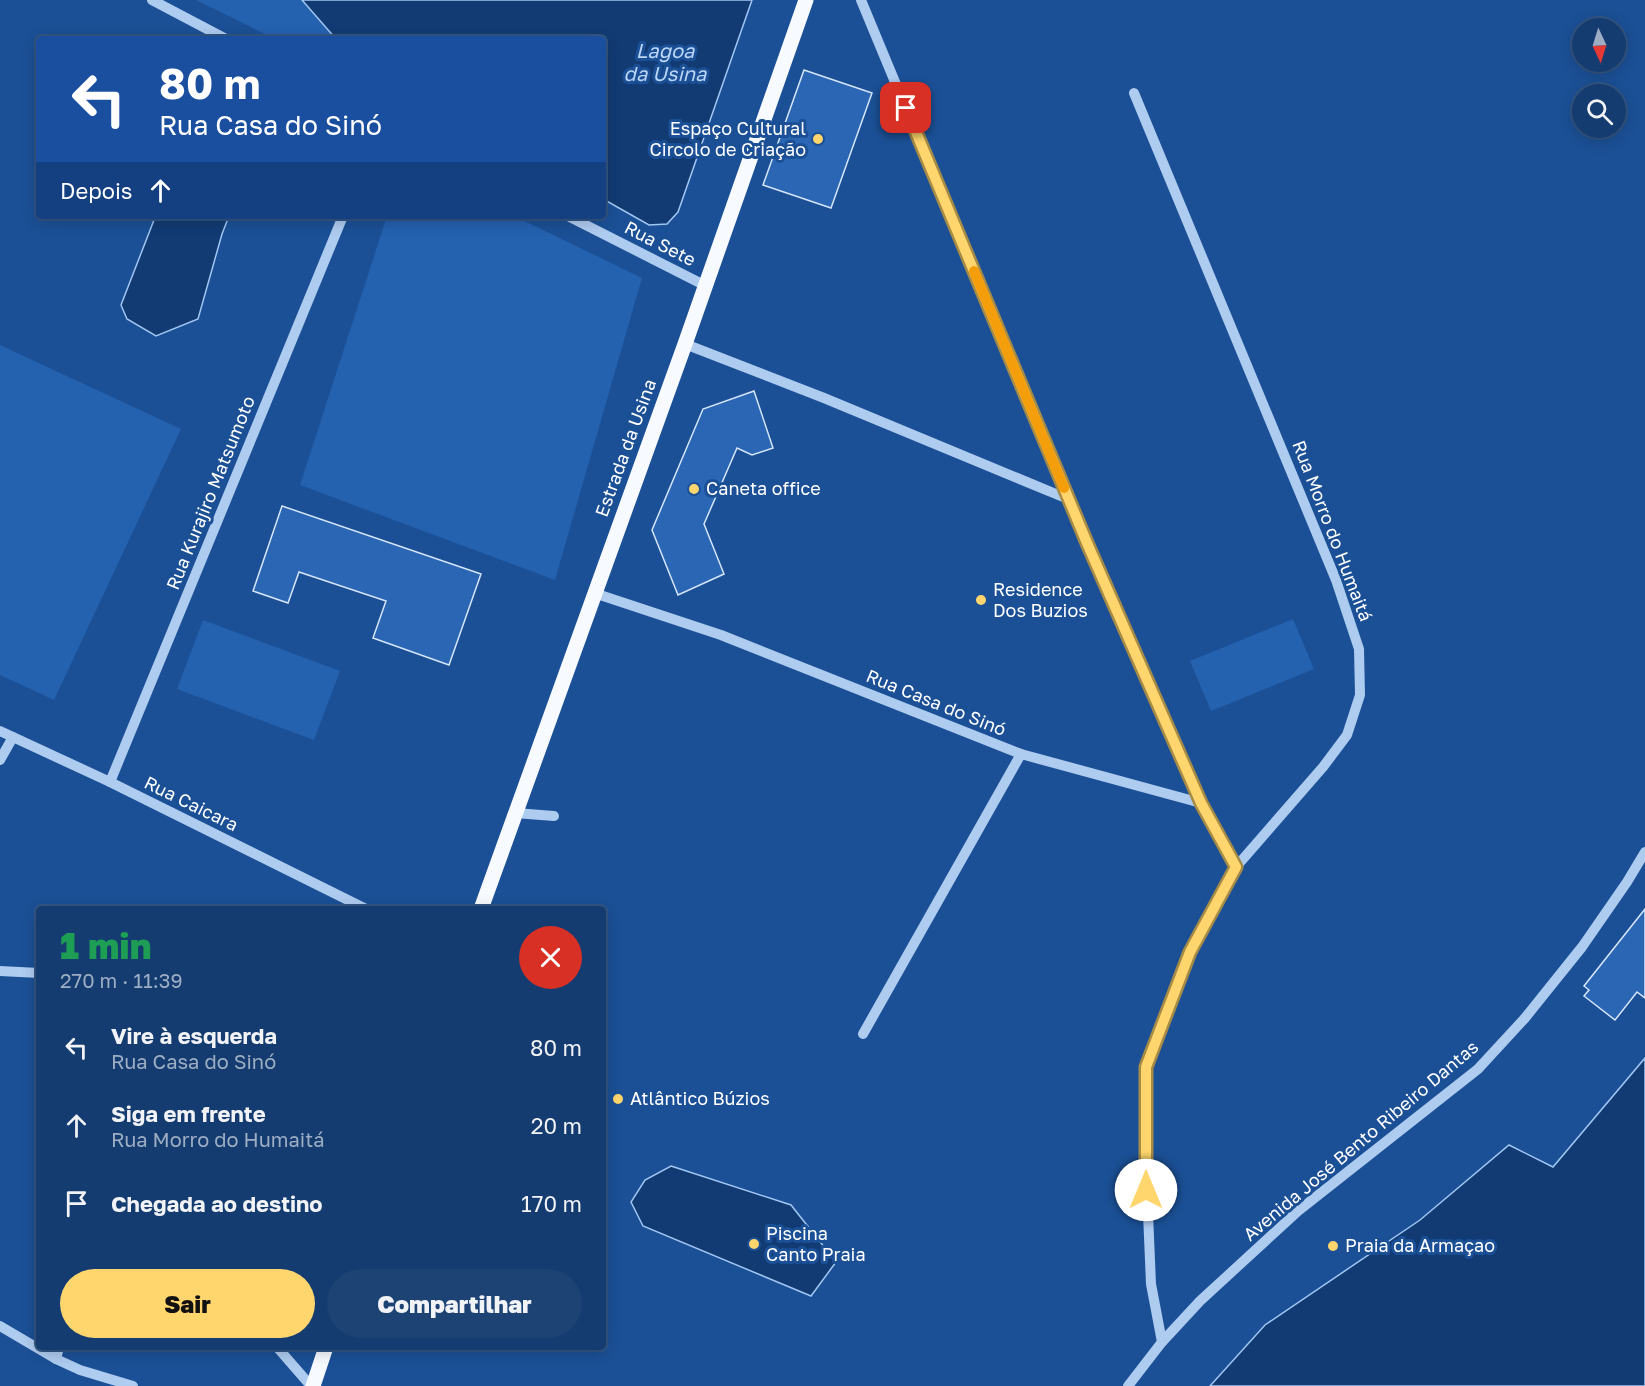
<!DOCTYPE html>
<html lang="pt">
<meta charset="utf-8">
<style>
body{margin:0;font-family:"Golos Text",sans-serif;background:#1d4375;color:#f1f3f6;height:100vh;display:flex;flex-direction:column;font-size:22px;white-space:nowrap}
*{box-sizing:border-box;margin:0}
p{font-size:20px;color:#9dadc3}
.icon{flex:none;width:33px;height:33px;fill:none;stroke:currentColor;stroke-width:2;stroke-linecap:round;stroke-linejoin:round}
.map{position:relative;flex:1;overflow:hidden}
.details{position:absolute;left:36px;top:906px;width:570px;height:444px;display:flex;flex-direction:column;background:#143c70;border-radius:6px;box-shadow:0 3px 15px #0003,0 0 0 2px #335683}
.details>*{flex:none}
.top-card{position:absolute;left:36px;top:36px;width:570px;height:183px;border-radius:6px;box-shadow:0 3px 15px #0003,0 0 0 2px #335683;background:#1a4fa0;color:#fff;overflow:hidden}
.needle{width:39px;rotate:176deg}
.fabs{position:absolute;left:1572px;top:18px;display:grid;gap:12px}
.fabs a{display:grid;place-items:center;width:54px;height:54px;border-radius:50%;background:#143c70;box-shadow:0 3px 15px #0003,0 0 0 2px #335683;font-size:30px}
.pin{position:absolute;display:grid;place-items:center;width:51px;height:51px;color:#fff;margin:-26px;border-radius:12px;box-shadow:0 3px 9px #0006}
.me{position:absolute;width:66px;margin:-33px;rotate:0deg;stroke-linejoin:round;filter:drop-shadow(0 0 4px #0008)}
.turn{display:flex;align-items:center;gap:21px;height:126px;padding:0 24px;font-size:27px}
.turn .icon{width:78px;height:78px;stroke-width:2.5}
.turn b{display:block;font-size:42px;line-height:51px}
.then{display:flex;align-items:center;height:57px;padding:0 24px;background:#0003;gap:12px;font-size:22px}
.round{display:grid;place-items:center;flex:none;width:63px;height:63px;border-radius:32px;background:#1d4375}
.overview{display:flex;align-items:center;justify-content:space-between;height:102px;padding:0 24px}
h1{font-size:36px;font-weight:800;line-height:45px;color:#1e9e55}
.button{display:flex;gap:12px;margin-top:auto;padding:12px 24px}
.button a{flex:1;height:69px;border-radius:36px;background:#ffd66d;color:#111;font-size:24px;font-weight:800;line-height:69px;text-align:center}
.button a+a{background:#1d4375;color:#f1f3f6}
ul{padding:0;list-style:none}
li{display:flex;align-items:center;gap:18px;height:78px;padding:0 24px}
li div{flex:1}
li b{display:block;font-size:22px}
li em{font-style:normal}
.map>svg:first-child{display:block}
</style>
<div class="map">
<svg width="1645" height="1386" viewBox="0 0 1645 1386">
<rect width="100%" height="100%" fill="#1b5096"/>
<!-- green -->
<g fill="#2461af">
<polygon points="196,0 302,0 336,39 275,39"/>
<polygon points="387,216 514,216 642,278 555,580 300,485"/>
<polygon points="0,345 181,429 54,700 0,675"/>
<polygon points="1293,619 1314,669 1211,711 1190,661"/>
<polygon points="203,620 340,671 314,740 177,689"/>
</g>
<!-- water -->
<g fill="#123b74" stroke="#a1c6f2" stroke-width="1.5">
<polygon points="302,0 752,0 678,212 667,224 649,225 603,199 603,39 336,39"/>
<polygon points="153,216 229,216 222,234 198,319 156,336 127,319 121,305 154,220"/>
<polygon points="1645,1058 1645,1386 1210,1386 1265,1325 1420,1220 1509,1145 1553,1167"/>
<polygon points="671,1166 791,1205 836,1262 811,1296 643,1226 631,1202 645,1180"/>
</g>
<!-- building -->
<g fill="#2a66b4" stroke="#d5e6fb" stroke-width="1.5">
<polygon points="804,70 872,93 831,208 763,185"/>
<polygon points="754,391 773,448 752,455 737,448 704,524 724,574 678,595 652,530 703,409"/>
<polygon points="282,506 481,574 449,665 373,638 386,601 299,572 288,603 253,591"/>
<polygon points="1645,909 1645,998 1637,992 1615,1020 1584,996 1589,990 1584,986"/>
</g>
<g fill="none" stroke-linecap="round" stroke-linejoin="round">
<!-- minor -->
<g stroke="#aecbf0" stroke-width="10">
<polyline points="152,0 226,39"/>
<polyline points="861,0 1068,499 1201,803"/>
<polyline points="1134,93 1336,580 1359,649 1360,695 1347,735 1323,767 1236,867 1189,952 1146,1067 1147,1190 1151,1284 1162,1342"/>
<polyline points="568,216 704,285"/>
<polyline points="685,344 824,398 1068,499"/>
<polyline points="594,593 721,635 1021,754 1201,803 1236,867"/>
<polyline points="0,731 110,782 366,909"/>
<polyline points="0,760 13,737"/>
<polyline points="110,782 343,216"/>
<polyline points="515,813 554,816"/>
<polyline points="0,971 39,973"/>
<polyline points="863,1034 1021,754"/>
<polyline points="0,1326 56,1359 80,1370 133,1386"/>
<polyline points="277,1347 311,1386"/>
<polyline points="56,1359 59,1347"/>
<polyline points="1128,1386 1162,1342 1200,1301 1298,1211 1478,1069 1525,1018 1582,947 1627,882 1645,852"/>
</g>
<!-- major -->
<g stroke="#f7faff" stroke-width="15">
<polyline points="481,909 685,344 806,0"/>
<polyline points="313,1386 326,1347"/>
</g>
</g>
<g fill="none" stroke-linecap="round" stroke-linejoin="round">
<!-- route casing -->
<g stroke="#a68b47" stroke-width="15">
<polyline id="route" points="906,108 1087,543 1201,803 1236,867 1190,952 1146,1067 1146,1190"/>
</g>
<!-- route -->
<use href="#route" stroke="#ffd66d" stroke-width="10"/>
<!-- slow -->
<polyline stroke="#f59e0b" stroke-width="10" points="974,271 1064,488"/>
</g>
<!-- markers -->
<g fill="#ffd66d" stroke="#1b5096" stroke-width="2">
<circle cx="818" cy="139" r="6"/>
<circle cx="694" cy="489" r="6"/>
<circle cx="981" cy="600" r="6"/>
<circle cx="618" cy="1099" r="6"/>
<circle cx="754" cy="1244" r="6"/>
<circle cx="1333" cy="1246" r="6"/>
</g>
<g text-anchor="middle" stroke-width="6" stroke-linejoin="round" paint-order="stroke">
<!-- poi labels -->
<g font-size="18" fill="#fff" stroke="#1b5096" text-anchor="start">
<text x="806" y="135" text-anchor="end">Espaço Cultural<tspan x="806" dy="21">Circolo de Criação</tspan></text>
<text x="706" y="495">Caneta office</text>
<text x="993" y="596">Residence<tspan x="993" dy="21">Dos Buzios</tspan></text>
<text x="630" y="1105">Atlântico Búzios</text>
<text x="766" y="1240">Piscina<tspan x="766" dy="21">Canto Praia</tspan></text>
<text x="1345" y="1252">Praia da Armaçao</text>
</g>
<!-- street labels -->
<g font-size="18" fill="#fff" stroke="#1b5096">
<text transform="translate(660 244) rotate(27)" y="6">Rua Sete</text>
<text transform="translate(626 448) rotate(-70)" y="6">Estrada da Usina</text>
<text transform="translate(211 493) rotate(-68)" y="6">Rua Kurajiro Matsumoto</text>
<text transform="translate(1332 531) rotate(69)" y="6">Rua Morro do Humaitá</text>
<text transform="translate(936 703) rotate(22)" y="6">Rua Casa do Sinó</text>
<text transform="translate(191 804) rotate(26)" y="6">Rua Caicara</text>
<text transform="translate(1361 1141) rotate(-40)" y="6">Avenida José Bento Ribeiro Dantas</text>
</g>
<!-- water labels -->
<g font-size="20" font-style="italic" fill="#bad5f6" stroke="#1b5096">
<text x="665" y="58">Lagoa<tspan x="665" dy="23">da Usina</tspan></text>
</g>
</g>
</svg>
<div class="fabs">
<a><svg class="needle" viewBox="-14 -14 28 28"><path d="M0-13l5 13h-10z" fill="#e53935"/><path d="M0 13l5-13h-10z" fill="#9dadc3"/></svg></a>
<a><svg class="icon" aria-label="search" viewBox="0 0 24 24"><circle cx="10" cy="10" r="6"/><path d="M15 15l6 6"/></svg></a>
</div>
<div class="pin" style="left:906px;top:108px;background:#d93025"><svg class="icon" aria-label="arrive" viewBox="0 0 24 24"><path d="M6 21V4h12l-3 4 3 4H6"/></svg></div>
<svg class="me" style="left:1146px;top:1190px" viewBox="-20 -20 40 40"><circle r="19" fill="#fff"/><path d="M0-13L10 11 0 6-10 11z" fill="#ffd66d"/></svg>
<div class="top-card">
<div class="turn"><svg class="icon" aria-label="left" viewBox="0 0 24 24"><path d="M17 20v-9H6M10 6l-5 5 5 5"/></svg><div><b>80 m</b>Rua Casa do Sinó</div></div>
<div class="then">Depois<svg class="icon" aria-label="ahead" viewBox="0 0 24 24"><path d="M12 20V5M6 11l6-6 6 6"/></svg></div>
</div>
<section class="details">
<div class="overview"><div><h1>1 min</h1><p>270 m · 11:39</p></div><a class="round" style="background:#d93025;color:#fff"><svg class="icon" aria-label="close" viewBox="0 0 24 24"><path d="M6 6l12 12M18 6L6 18"/></svg></a></div>
<ul>
<li><svg class="icon" aria-label="left" viewBox="0 0 24 24"><path d="M17 20v-9H6M10 6l-5 5 5 5"/></svg><div><b>Vire à esquerda</b><p>Rua Casa do Sinó</p></div><em>80 m</em></li>
<li><svg class="icon" aria-label="ahead" viewBox="0 0 24 24"><path d="M12 20V5M6 11l6-6 6 6"/></svg><div><b>Siga em frente</b><p>Rua Morro do Humaitá</p></div><em>20 m</em></li>
<li><svg class="icon" aria-label="arrive" viewBox="0 0 24 24"><path d="M6 21V4h12l-3 4 3 4H6"/></svg><div><b>Chegada ao destino</b></div><em>170 m</em></li>
</ul>
<div class="button"><a>Sair</a><a>Compartilhar</a></div>
</section>
</div>
